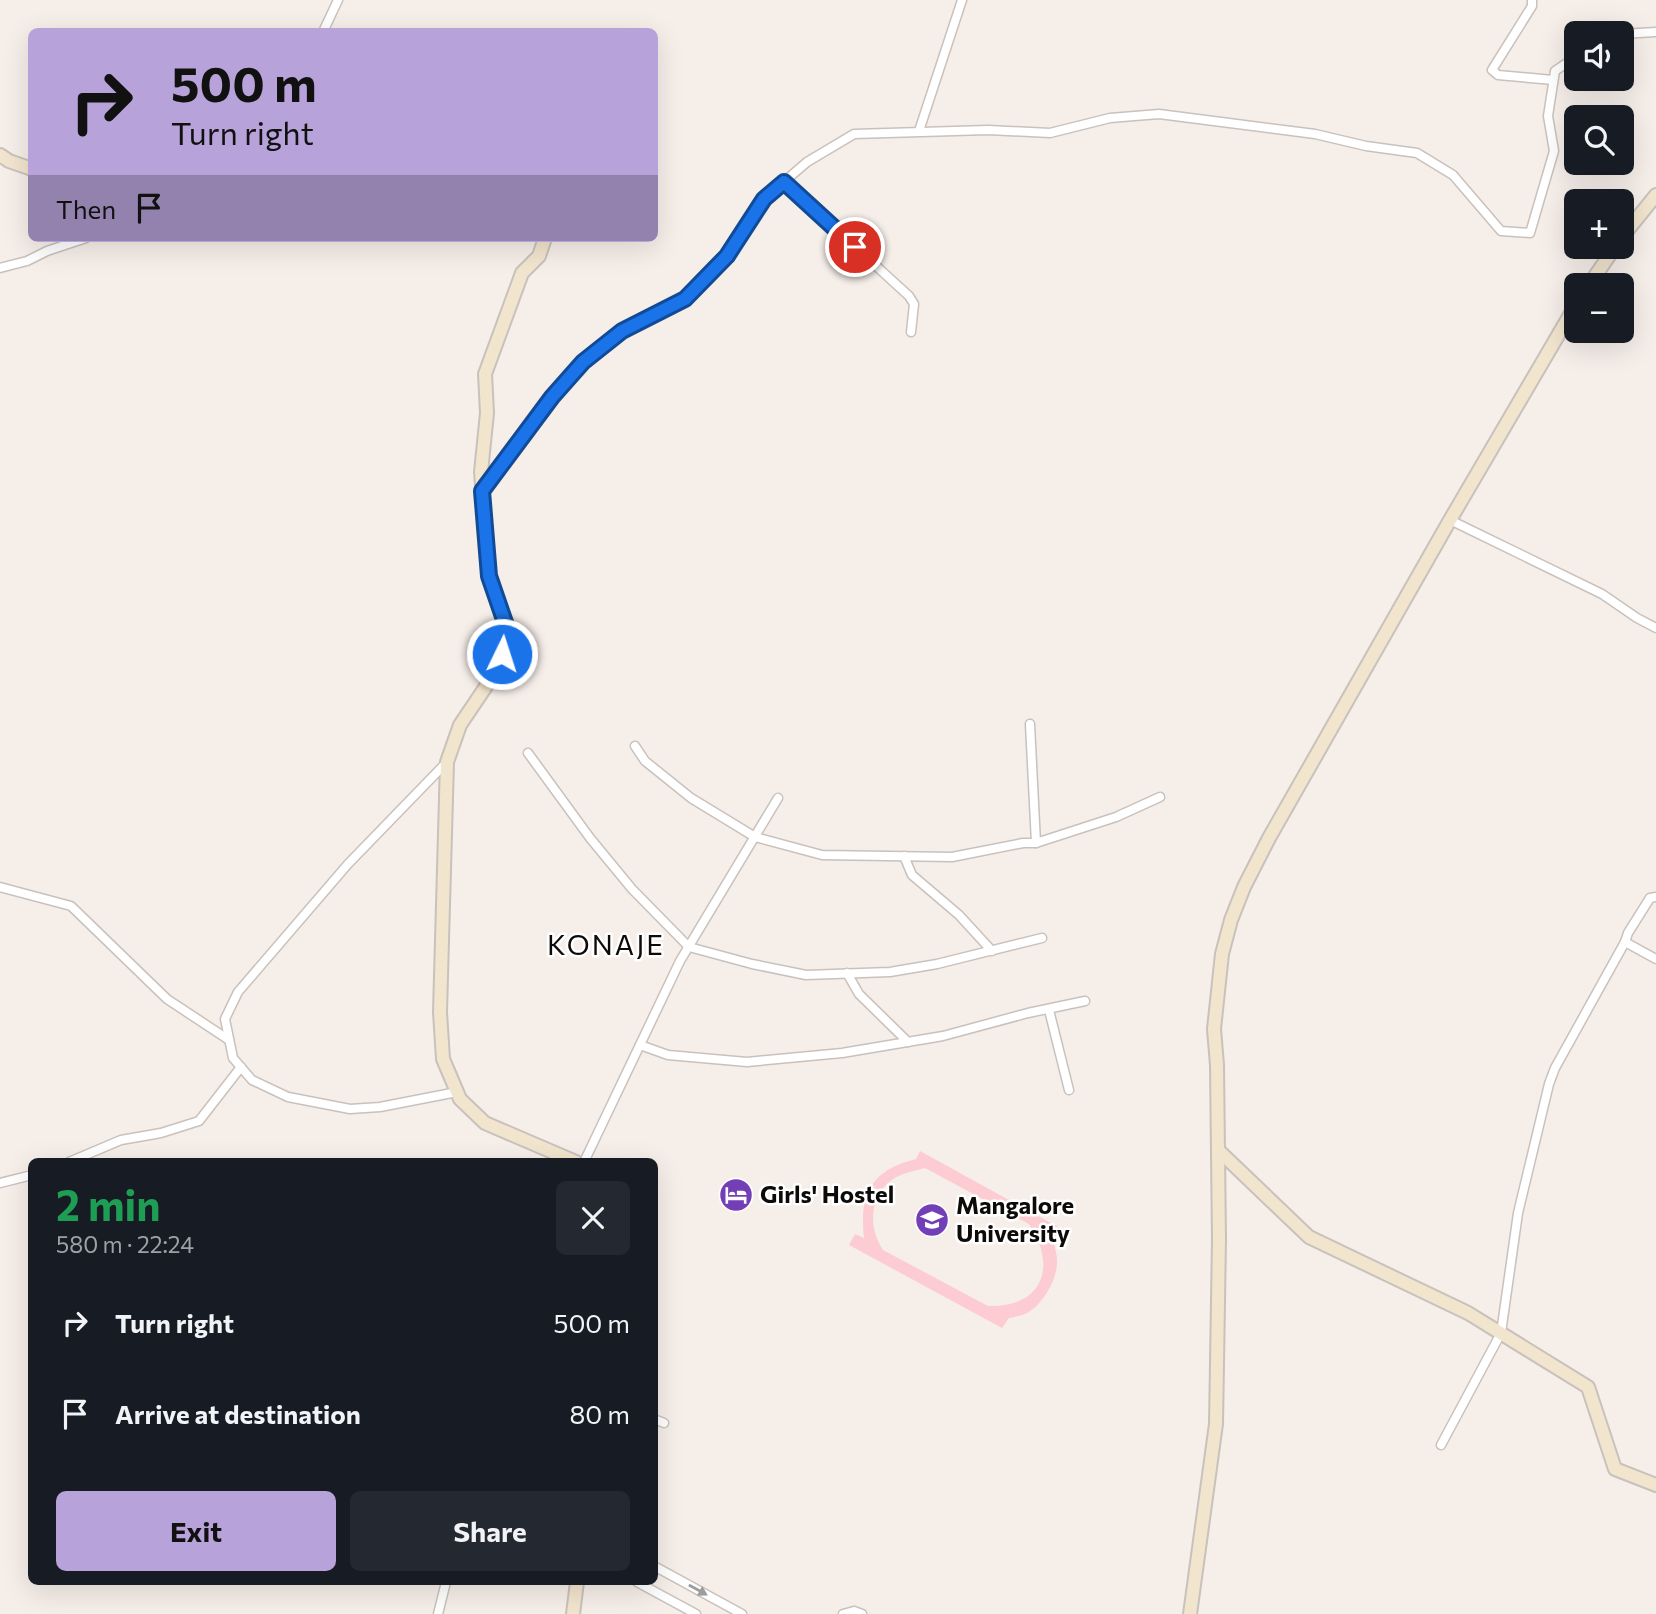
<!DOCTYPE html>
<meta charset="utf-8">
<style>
body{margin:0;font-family:Commissioner,sans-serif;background:#242831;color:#f1f3f6;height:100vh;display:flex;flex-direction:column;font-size:26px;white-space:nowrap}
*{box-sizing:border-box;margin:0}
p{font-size:23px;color:#9ea1a6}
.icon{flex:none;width:38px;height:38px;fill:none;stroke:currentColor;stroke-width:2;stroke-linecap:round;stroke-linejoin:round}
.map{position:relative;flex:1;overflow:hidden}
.details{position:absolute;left:28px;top:1158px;width:630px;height:427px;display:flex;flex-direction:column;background:#171b24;border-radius:10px;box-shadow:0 7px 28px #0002}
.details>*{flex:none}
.guide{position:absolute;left:28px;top:28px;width:630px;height:214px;border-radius:10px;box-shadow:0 7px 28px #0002;background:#b8a2da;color:#111;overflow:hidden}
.controls{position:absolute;left:1564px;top:21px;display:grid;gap:14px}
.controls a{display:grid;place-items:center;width:70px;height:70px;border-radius:10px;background:#171b24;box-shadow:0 7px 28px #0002;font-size:35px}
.pin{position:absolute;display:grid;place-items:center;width:60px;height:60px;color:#fff;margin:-30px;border:4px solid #fff;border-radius:50%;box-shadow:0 2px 7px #0007}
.me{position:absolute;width:77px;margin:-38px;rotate:4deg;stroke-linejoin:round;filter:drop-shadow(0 0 5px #0008)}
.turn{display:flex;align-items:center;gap:24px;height:147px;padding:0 28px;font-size:32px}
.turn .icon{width:91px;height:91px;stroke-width:2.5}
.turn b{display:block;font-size:49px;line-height:60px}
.then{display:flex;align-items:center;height:66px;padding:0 28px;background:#0003;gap:14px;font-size:26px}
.round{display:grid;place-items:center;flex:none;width:74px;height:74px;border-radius:10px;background:#242831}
.head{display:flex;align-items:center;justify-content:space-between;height:119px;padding:0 28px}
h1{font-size:42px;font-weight:700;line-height:52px;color:#1e9e55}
.primary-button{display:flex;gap:14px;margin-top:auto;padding:14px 28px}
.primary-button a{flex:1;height:80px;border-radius:10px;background:#b8a2da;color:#111;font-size:28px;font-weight:700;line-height:80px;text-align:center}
.primary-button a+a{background:#242831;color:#f1f3f6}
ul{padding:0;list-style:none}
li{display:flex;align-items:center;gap:21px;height:91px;padding:0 28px}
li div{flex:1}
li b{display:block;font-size:26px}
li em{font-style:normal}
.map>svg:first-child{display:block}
</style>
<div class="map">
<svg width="1656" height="1614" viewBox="0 0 1656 1614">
<rect width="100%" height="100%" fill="#f6eee9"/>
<!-- green -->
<path fill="#fcccd2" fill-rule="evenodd" d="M920 1151 1060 1228C1049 1248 1058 1246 1057 1264 1056 1282 1041 1307 1025 1314 1020 1316 1014 1317 1009 1318L1002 1328 849 1245 855 1234 864 1238C859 1194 871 1170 916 1159ZM925 1168 1029 1224C1058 1267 1042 1308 988 1306L883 1250C868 1228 869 1195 893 1179 902 1173 914 1171 925 1168Z"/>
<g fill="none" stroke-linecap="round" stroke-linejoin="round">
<!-- street casing -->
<g stroke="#c9c1bc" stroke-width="11">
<g id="street">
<polyline points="1532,0 1532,6 1492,70 1498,75 1553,80"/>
<polyline points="323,32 338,0"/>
<polyline points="1622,34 1656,32"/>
<polyline points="919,131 962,0"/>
<polyline points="784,182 909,296 914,304 911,332"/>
<polyline points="0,268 27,261 47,251 86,238"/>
<polyline points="482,491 552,397 583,362 622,331 685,299 727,256 764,199 807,162 854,134 988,130 1050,133 1110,118 1159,114 1315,134 1366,146 1417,153 1453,175 1501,231 1530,233 1554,151 1548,116 1555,71 1577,56"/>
<polyline points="1450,520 1602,594 1637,618 1656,628"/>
<polyline points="1030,724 1036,843"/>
<polyline points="635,746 645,761 691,798 755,837 822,855 952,857 1023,843 1036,843 1116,817 1160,797"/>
<polyline points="528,753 590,838 632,889 689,947 752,964 806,975 890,972 937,964 1042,938"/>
<polyline points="446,763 348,864 238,992 225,1019 233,1058 252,1080 288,1097 350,1109 380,1107 457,1092"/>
<polyline points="904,856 912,875 959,915 992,951"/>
<polyline points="0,887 71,906 167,999 229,1040"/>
<polyline points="1625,942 1656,959"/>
<polyline points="847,973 859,994 908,1042"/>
<polyline points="1049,1010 1069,1090"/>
<polyline points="640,1045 668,1055 747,1062 842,1053 943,1036 1028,1013 1085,1001"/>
<polyline points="69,1162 121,1140 161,1133 199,1121 241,1067"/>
<polyline points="584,1162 680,961 778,798"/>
<polyline points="0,1183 32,1175"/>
<polyline points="654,1419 664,1423"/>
<polyline points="1441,1445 1501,1333 1518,1213 1549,1084 1555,1068 1625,942 1628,933 1650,898 1656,897"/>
<polyline points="654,1566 742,1614"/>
<polyline points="637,1582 696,1614"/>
<polyline points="438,1614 446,1582"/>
<polyline points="843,1614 854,1611 862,1614"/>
</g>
</g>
<!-- secondary casing -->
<g stroke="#c9c1bc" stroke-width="16">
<g id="secondary">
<polyline points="0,155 9,161 32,169"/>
<polyline points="1622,237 1656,195"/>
<polyline points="545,238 539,256 522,273 485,374 487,413 481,472 489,576 509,634 495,673 460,725 447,762 440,1012 443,1059 460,1099 485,1123 576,1162"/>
<polyline points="1589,285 1615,247"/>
<polyline points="1218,1150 1309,1237 1468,1313 1588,1387 1615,1469 1656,1485"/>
<polyline points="573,1614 577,1582"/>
<polyline points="1190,1614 1216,1424 1219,1240 1217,1065 1214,1029 1222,954 1231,920 1244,887 1269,838 1450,520 1577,303"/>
</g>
</g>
<!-- street -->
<use href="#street" stroke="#fff" stroke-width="8"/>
<!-- secondary -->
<use href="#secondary" stroke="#f2e5ce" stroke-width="12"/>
</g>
<!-- one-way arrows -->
<defs><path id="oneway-solid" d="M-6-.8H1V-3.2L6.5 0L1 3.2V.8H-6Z" transform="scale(1.75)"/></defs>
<use fill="#9e9d9d" href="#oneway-solid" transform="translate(698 1590) rotate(29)"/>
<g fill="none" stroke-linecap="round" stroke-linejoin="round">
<!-- route casing -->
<g stroke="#114b97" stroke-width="18">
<polyline id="route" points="502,654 509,634 489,576 482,491 552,397 583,362 622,331 685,299 727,256 764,199 784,182 855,247"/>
</g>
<!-- route -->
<use href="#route" stroke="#1a73e8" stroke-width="12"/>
</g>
<!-- icons -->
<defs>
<g id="hotel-disc" transform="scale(1.75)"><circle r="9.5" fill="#733fb7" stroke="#fff"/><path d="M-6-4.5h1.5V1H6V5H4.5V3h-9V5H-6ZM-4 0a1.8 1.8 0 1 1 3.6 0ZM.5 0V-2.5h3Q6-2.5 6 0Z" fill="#fff"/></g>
<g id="university-disc" transform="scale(1.75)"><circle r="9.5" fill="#733fb7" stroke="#fff"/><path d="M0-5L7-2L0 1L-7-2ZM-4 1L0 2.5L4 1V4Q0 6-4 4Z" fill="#fff"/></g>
</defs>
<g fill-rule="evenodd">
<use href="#hotel-disc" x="736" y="1195"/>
<use href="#university-disc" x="932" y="1220"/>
</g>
<g text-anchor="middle" stroke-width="5" stroke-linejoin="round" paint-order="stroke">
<!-- poi labels -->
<g font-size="24" font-weight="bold" fill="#0d0b09" stroke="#fff" text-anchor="start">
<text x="760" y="1203">Girls' Hostel</text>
<text x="956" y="1214">Mangalore<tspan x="956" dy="28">University</tspan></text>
</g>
<!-- quarter labels -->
<g font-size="28" letter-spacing="2" fill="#0d0b09" stroke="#fff">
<text x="606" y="955">KONAJE</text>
</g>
</g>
</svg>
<div class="controls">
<a><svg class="icon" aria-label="sound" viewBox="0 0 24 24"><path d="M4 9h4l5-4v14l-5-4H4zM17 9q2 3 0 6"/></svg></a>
<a><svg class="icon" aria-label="search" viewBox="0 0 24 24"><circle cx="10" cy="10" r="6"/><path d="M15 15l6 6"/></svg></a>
<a>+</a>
<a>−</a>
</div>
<div class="pin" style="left:855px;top:247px;background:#d93025"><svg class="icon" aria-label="arrive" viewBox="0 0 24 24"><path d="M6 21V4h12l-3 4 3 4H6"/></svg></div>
<svg class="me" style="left:502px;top:654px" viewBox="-20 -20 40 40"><circle r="17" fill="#1a73e8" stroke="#fff" stroke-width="3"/><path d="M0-11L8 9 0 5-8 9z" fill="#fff"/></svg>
<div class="guide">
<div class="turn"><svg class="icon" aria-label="right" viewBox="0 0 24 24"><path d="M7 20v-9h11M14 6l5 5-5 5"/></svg><div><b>500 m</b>Turn right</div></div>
<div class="then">Then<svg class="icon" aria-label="arrive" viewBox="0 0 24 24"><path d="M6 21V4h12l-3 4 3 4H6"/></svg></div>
</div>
<section class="details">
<div class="head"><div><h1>2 min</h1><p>580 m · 22:24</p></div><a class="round"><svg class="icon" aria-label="close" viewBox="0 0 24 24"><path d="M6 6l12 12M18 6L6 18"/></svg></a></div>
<ul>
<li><svg class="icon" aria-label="right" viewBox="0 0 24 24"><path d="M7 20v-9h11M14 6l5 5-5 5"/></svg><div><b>Turn right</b></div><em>500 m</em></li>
<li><svg class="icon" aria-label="arrive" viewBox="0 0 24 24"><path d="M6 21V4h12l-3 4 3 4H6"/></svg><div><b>Arrive at destination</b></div><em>80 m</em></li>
</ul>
<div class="primary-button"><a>Exit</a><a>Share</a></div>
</section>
</div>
